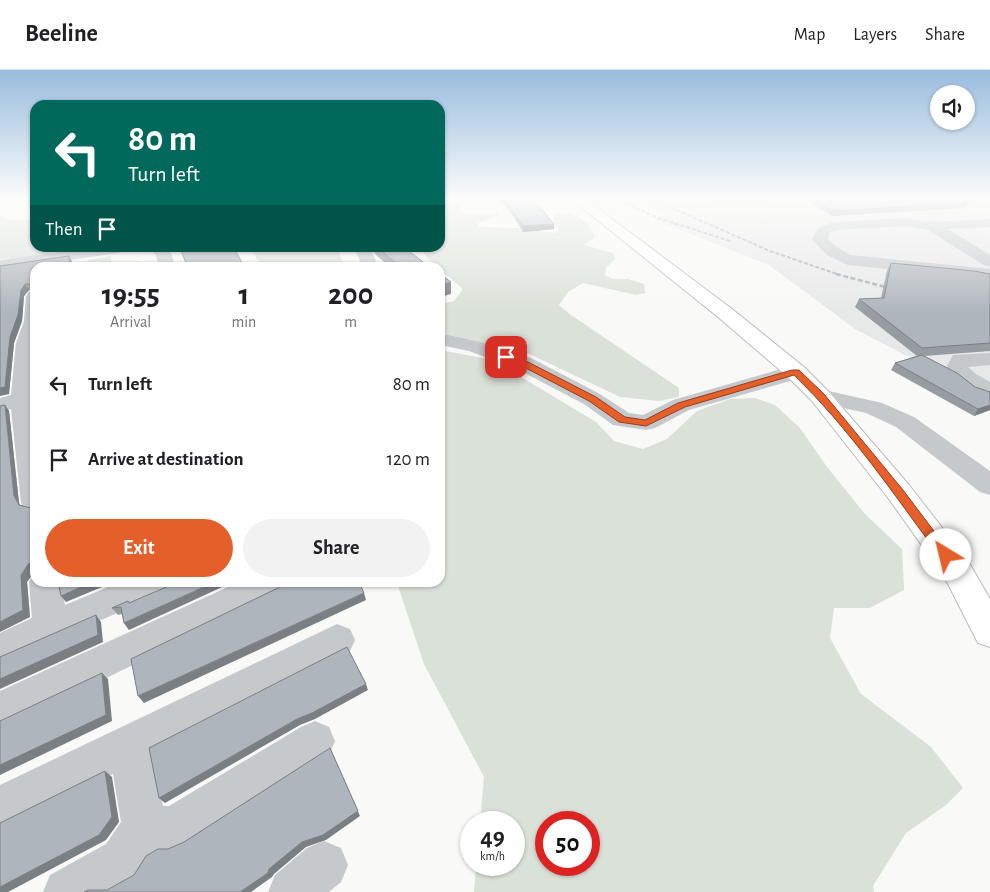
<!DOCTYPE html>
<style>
body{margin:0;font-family:"Alegreya Sans",sans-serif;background:#f2f2f2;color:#202124;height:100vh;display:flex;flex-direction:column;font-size:19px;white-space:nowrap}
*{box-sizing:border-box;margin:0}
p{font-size:16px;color:#757577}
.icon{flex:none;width:28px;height:28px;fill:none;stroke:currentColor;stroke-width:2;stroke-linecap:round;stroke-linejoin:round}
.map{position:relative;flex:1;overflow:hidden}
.panel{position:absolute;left:30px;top:192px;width:415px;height:325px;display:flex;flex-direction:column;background:#fff;border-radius:15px;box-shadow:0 1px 4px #0004}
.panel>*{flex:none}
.banner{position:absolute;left:30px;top:30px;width:415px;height:152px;border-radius:15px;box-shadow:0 1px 4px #0004;background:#00695c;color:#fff;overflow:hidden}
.tools{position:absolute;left:930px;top:15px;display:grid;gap:10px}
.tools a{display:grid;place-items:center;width:45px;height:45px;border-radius:50%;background:#fff;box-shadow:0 1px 4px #0004;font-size:25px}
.speed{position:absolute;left:460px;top:741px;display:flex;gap:10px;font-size:25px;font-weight:700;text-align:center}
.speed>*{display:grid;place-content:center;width:65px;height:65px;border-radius:50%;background:#fff;box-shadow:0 1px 4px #0004;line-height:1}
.speed small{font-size:12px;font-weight:400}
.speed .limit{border:8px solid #d22;background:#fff;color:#111}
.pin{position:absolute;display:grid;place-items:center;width:42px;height:42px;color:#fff;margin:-21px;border-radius:10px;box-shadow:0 2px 8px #0006}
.me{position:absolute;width:55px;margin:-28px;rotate:324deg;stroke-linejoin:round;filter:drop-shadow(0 0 4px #0008)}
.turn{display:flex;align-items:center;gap:18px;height:105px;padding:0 15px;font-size:22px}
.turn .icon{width:65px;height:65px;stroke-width:2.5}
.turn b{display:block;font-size:35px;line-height:42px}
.then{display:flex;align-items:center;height:48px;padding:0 15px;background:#0003;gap:10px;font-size:19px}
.eta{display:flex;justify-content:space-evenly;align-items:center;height:85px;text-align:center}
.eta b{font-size:30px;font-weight:700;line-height:35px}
.button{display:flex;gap:10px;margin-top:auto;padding:10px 15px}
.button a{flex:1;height:58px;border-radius:30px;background:#e55f2b;color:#fff;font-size:20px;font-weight:700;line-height:58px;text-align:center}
.button a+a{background:#f2f2f2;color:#202124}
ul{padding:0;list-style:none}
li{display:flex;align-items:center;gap:15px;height:75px;padding:0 15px}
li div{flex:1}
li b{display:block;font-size:19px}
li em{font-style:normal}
header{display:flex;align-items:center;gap:30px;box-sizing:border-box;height:70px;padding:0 25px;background:#fff;border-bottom:1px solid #e0e0e0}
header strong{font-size:24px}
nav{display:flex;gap:28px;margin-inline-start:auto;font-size:18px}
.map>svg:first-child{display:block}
</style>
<header>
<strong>Beeline</strong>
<nav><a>Map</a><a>Layers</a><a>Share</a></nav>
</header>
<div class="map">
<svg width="990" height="822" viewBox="0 0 990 822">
<rect width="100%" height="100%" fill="#f9f9f7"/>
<!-- built -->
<polygon fill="#e7e8e8" points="635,128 785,128 791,131 846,128 990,128 990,329 855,259 769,195 653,149 667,145"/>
<!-- green -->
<g fill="#dae1d8" fill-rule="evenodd">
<path d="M440 128 459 133V139L462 143H497L498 146 477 153 480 157 518 158 555 163 559 160 553 150 555 145C572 138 588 151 595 167L584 175 613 183 615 189 606 198 605 205 613 209H628L644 214 645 223 636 225 583 213 568 222 559 235 571 245 679 318V327L659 331 620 327 523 281 440 263V234L454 231 463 219 428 189 420 178H440Z"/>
<path d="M708 128H758L766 132C748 136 725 136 708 128Z"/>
<path d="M0 145C9 153 24 148 35 152V178H88L50 185 0 189Z"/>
<polygon points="250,178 340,178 338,179 342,191 348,197 262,197"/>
<polygon points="111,186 112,194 123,195 139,191 141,194 140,197 85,197 88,190"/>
<path d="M440 280 493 290 596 352 614 371 643 379 667 369 697 341 730 329 755 328 775 335 800 358 827 397 865 444 902 479 904 520 870 538H834L830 568 861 624 931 677 963 718 946 735 906 763 873 816 874 822H474L476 795H514V752H480L484 707 424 594 397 513 440 512ZM589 752V795H546V752Z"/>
</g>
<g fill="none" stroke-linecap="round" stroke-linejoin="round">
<!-- major casing -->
<g stroke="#b8bcc0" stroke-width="2">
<polygon id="major" points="570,128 584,128 732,239 804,297 828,321 909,415 968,491 990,529 990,577 978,573 945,508 889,429 812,331 788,307 718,247"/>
</g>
<!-- minor -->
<g fill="#c5c9cc" fill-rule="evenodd">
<polygon points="907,148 932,152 990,149 990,157 948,159 990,185 990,197 984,195 928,160 907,156 836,160 829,163 828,169 838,178 851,185 990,199 990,209 848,195 827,185 812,169 818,158 833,152"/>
<polygon points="89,178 126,178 123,181 118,183 0,200 0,190"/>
<path d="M149 178C169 176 171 178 175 198H159L156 185Z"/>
<polygon points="359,178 374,178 372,182 379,198 363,198 356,182"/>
<polygon points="35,221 35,443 25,440 21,433 11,339 0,342 0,328 11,325 16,273 24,251 26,226 29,222"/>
<polygon points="440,263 481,272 531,288 600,324 629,343 643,345 673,330 788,297 796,295 804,297 807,302 804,307 689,340 655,358 646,360 613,355 584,334 515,298 469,281 440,275"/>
<path d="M990 283V295L968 297 976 304 990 312V329C973 325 956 313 946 298L953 285Z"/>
<polygon points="820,319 882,333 914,347 990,401 990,425 980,422 896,357 866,343 812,331 808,326 812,321"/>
<polygon points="35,502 35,512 61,512 65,535 120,512 172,512 168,521 62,567 0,596 0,563 32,548 29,512"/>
<polygon points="239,512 288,512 284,521 0,660 0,621"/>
<polygon points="337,554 350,559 355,570 350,581 151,684 163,736 169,736 301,657 315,651 329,657 335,671 329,685 189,775 173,782 156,781 140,808 114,822 43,822 50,805 106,774 121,752 113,704 0,760 0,715"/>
<polygon points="324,771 341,778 348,795 341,812 329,822 268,822 275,805 307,778"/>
</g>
<!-- major -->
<use href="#major" fill="#fff" fill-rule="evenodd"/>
<!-- rail-far1 -->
<g stroke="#a7adb3" stroke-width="2" stroke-dasharray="4 2" stroke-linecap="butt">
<polyline points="614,128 658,148 730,171"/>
<polyline points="649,128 770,181 840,205"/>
</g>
<!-- rail -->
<polyline stroke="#a7adb3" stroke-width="2.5" stroke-dasharray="5 2.5" stroke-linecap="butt" points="836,204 897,220"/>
</g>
<!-- wall -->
<g fill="#969ca2">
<polygon points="496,128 532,128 532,129 531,129 554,154 554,159 523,162 509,140"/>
<polygon points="803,128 957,128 969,133 966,138 832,146"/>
<polygon points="374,178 405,178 431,198 391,198 375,184"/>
<polygon points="69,186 72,192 72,198 35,198 35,508 32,505 27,512 30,547 5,335 9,341 19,433 20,435 31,438 33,220 29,220 24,226 22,251 14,273 9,324 0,196"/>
<polygon points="891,193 990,204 990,281 924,286 975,317 990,322 990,340 974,346 891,300 895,293 917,286 855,237 859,229 881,228 887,201"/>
<polygon points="128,531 129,533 129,560 124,553 122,544 118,545 112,538"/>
</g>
<!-- shaded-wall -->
<g fill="#7a7f84">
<polygon points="554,154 554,159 523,162 523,156"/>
<polygon points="69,186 72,192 72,198 70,198"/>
<polygon points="451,212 451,224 440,227 440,215"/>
<polygon points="25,214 29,220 24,226 22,251 14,273 9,324 0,326 0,318 10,267 21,220"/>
<polygon points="5,335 9,341 19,433 24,442 14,426"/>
<polygon points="990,335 990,340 974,346 978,339"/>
<polygon points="29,493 35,500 31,503 32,505 27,512 30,547 0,562 0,552 21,505"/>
<polygon points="92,512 114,512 66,532 61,526"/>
<polygon points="215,512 233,512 129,560 124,553"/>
<polygon points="364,523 366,530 144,633 138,626"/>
<polygon points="96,545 101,552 103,572 0,619 0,609"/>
<polygon points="102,603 108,609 112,651 0,705 0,695"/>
<polygon points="366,614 368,620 315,649 300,655 165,733 159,728 297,649"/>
<polygon points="330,678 360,746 326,770 306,777 274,804 272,807 251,822 240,822 269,799"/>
<polygon points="105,701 112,707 119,752 106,770 8,822 0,822 0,817"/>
</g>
<!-- building -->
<g fill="#aeb5bc" stroke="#7a7f84">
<polygon points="501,128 529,128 540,137 554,154 523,156 509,136"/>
<polygon points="813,128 957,128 969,133 834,141"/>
<polygon points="180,178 234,178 245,198 188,198"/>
<polygon points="378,178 405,178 431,198 402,198"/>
<polygon points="69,186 70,198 35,198 35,503 31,503 31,495 29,493 21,505 23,540 0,552 0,336 5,335 14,426 19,435 31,438 33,214 25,214 21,220 18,245 10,267 5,317 0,318 0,196"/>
<polygon points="891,193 974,201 990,204 990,273 922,278 859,229 884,228"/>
<polygon points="440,204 451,212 440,215"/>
<polygon points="922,285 957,303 975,317 990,322 990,335 978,339 895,293"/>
<polygon points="58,512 92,512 61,526"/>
<polygon points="178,512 215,512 124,553 121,537 112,538 128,531 129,533"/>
<polygon points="283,512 359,512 364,523 138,626 131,589 282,516"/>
<polygon points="96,545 98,565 0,609 0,587"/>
<polygon points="347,577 366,614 312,643 297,649 159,728 149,678"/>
<polygon points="102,603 106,645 0,695 0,651"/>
<polygon points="330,678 358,741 323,765 302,772 269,799 268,803 240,822 84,822 88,820 107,820 134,805 146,786 158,779 168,779 184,772"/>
<polygon points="105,701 112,747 99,765 0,817 0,753"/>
</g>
<!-- sky -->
<linearGradient id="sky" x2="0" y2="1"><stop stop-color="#98bcde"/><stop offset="0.53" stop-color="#fcfcfb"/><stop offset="1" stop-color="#fcfcfb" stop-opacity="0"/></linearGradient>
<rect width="990" height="243" fill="url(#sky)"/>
<!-- route -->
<path fill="#e55f2b" stroke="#953e1c" d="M506 285 526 291 596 327 625 347 645 350 678 333 792 300H799L824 324 903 420 952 485 950 488H941C895 426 850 359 794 305L685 337 646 356 619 352 589 331 520 295 503 289 502 287Z"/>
</svg>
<div class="tools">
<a><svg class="icon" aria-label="sound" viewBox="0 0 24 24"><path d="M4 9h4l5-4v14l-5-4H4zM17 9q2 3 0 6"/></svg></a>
</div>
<div class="speed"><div>49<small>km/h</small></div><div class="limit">50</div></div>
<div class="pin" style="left:506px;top:287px;background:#d93025"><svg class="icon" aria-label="arrive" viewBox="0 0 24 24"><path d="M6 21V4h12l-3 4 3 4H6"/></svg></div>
<svg class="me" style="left:946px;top:485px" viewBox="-20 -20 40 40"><circle r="19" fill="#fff"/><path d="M0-13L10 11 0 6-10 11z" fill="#e55f2b"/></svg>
<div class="banner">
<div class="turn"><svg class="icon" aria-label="left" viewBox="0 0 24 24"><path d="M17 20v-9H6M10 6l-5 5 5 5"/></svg><div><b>80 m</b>Turn left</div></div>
<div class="then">Then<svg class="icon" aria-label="arrive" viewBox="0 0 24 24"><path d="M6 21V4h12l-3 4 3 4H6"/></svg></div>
</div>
<section class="panel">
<div class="eta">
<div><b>19:55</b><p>Arrival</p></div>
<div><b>1</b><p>min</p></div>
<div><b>200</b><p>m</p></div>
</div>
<ul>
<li><svg class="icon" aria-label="left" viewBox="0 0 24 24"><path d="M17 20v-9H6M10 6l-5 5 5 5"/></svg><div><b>Turn left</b></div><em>80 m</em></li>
<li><svg class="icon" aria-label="arrive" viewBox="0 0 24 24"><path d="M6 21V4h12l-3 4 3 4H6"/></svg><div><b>Arrive at destination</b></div><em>120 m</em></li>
</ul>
<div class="button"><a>Exit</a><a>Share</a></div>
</section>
</div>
